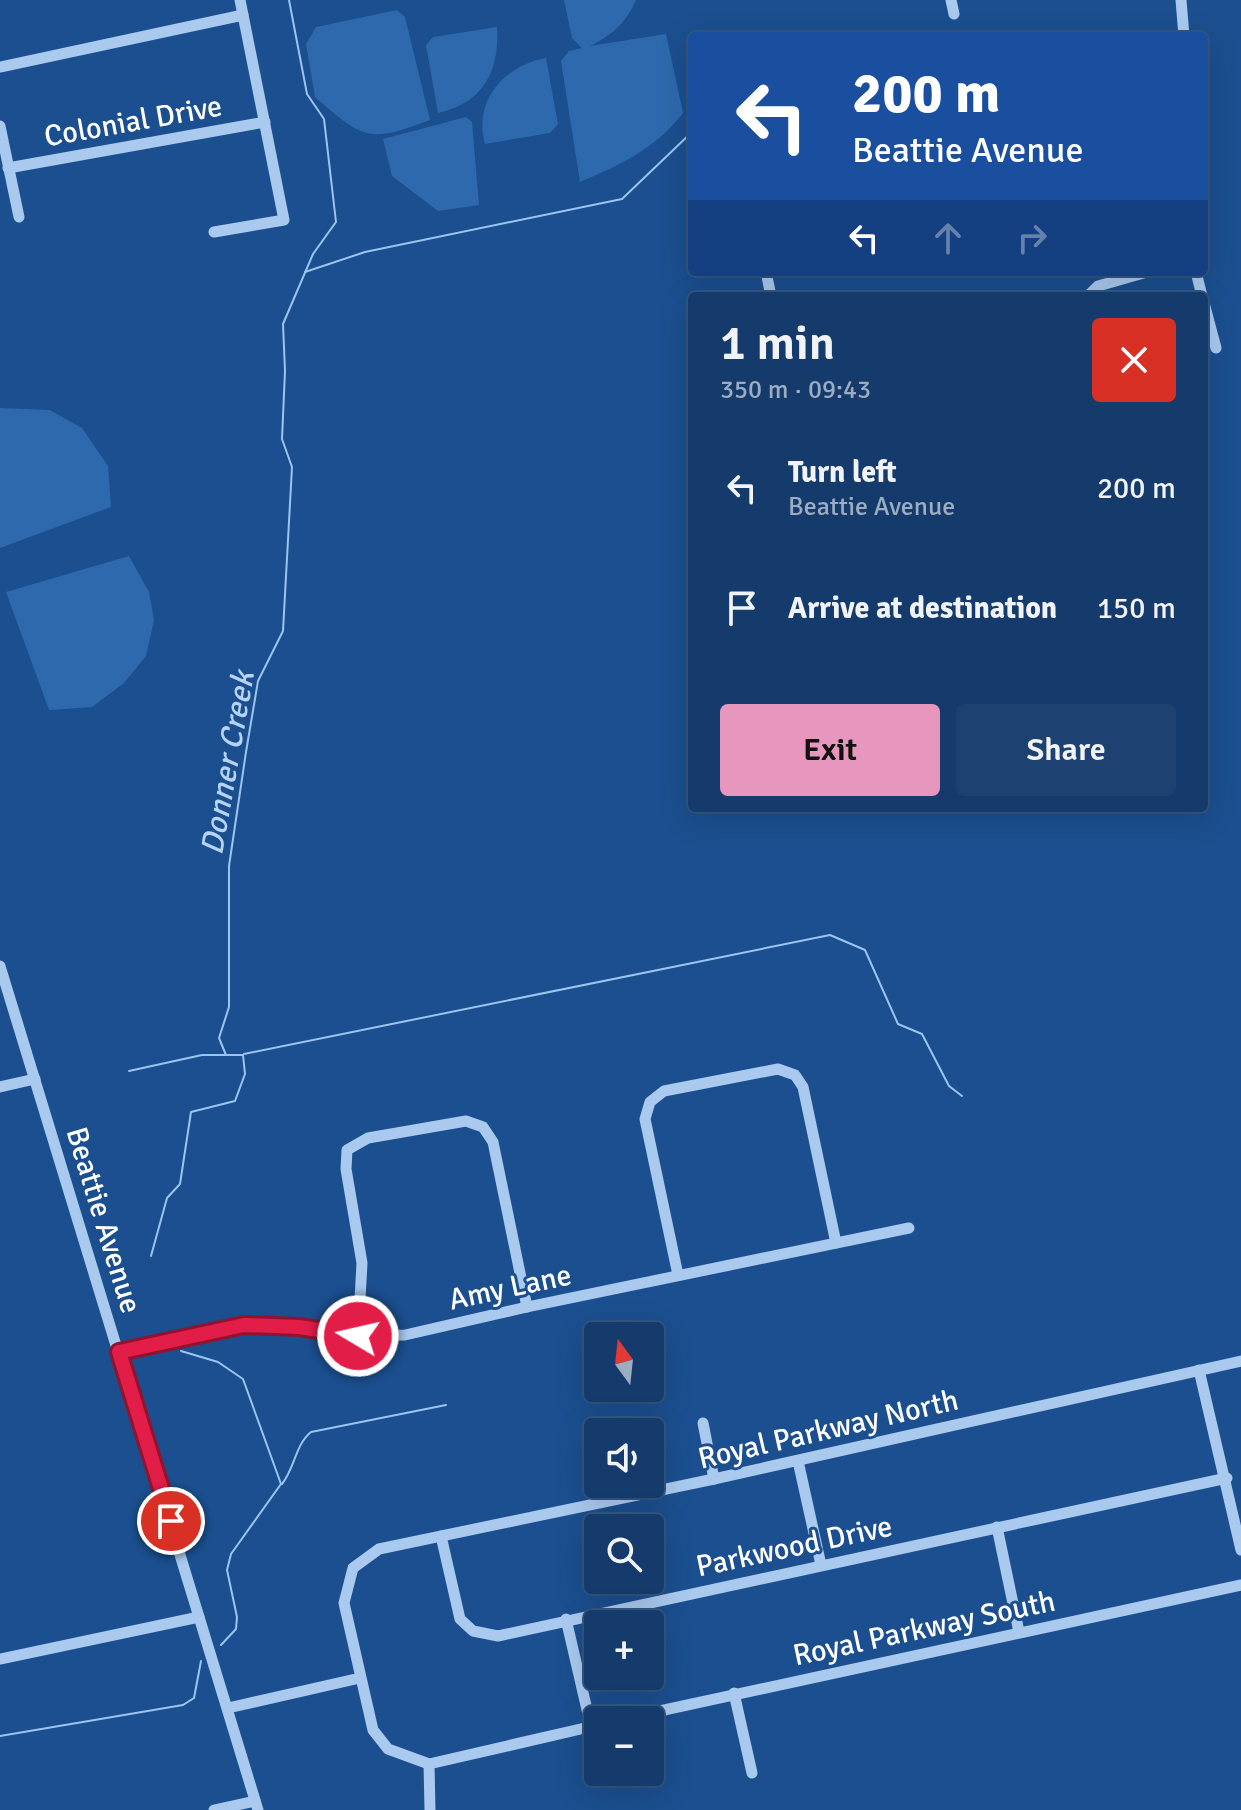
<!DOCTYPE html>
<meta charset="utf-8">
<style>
body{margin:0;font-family:Signika,sans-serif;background:#1d4271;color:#f1f3f6;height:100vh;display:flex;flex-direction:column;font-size:30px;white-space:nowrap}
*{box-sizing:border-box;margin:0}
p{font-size:26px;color:#9dadc1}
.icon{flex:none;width:44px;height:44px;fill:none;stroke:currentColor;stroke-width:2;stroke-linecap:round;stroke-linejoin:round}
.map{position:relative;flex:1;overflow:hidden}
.details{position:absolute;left:688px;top:292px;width:520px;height:520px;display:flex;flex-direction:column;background:#143b6b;border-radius:8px;box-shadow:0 8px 32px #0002,0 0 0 2px #33557e}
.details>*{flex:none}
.banner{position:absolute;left:688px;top:32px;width:520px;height:244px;border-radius:8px;box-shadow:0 8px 32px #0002,0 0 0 2px #33557e;background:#1a4fa0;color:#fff;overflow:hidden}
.needle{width:52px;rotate:345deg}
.tools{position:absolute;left:584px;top:1322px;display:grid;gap:16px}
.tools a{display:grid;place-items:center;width:80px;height:80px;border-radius:8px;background:#143b6b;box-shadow:0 8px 32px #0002,0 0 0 2px #33557e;font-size:40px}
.pin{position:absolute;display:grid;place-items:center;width:68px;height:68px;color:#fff;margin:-34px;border:4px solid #fff;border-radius:50%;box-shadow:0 2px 8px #0007}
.me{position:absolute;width:88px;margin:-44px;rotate:279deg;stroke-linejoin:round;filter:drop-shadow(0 0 6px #0008)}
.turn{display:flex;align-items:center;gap:28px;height:168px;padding:0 32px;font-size:36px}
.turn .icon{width:104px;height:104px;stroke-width:2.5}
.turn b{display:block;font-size:56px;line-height:68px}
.lanes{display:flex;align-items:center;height:76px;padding:0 32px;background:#0003;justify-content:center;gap:40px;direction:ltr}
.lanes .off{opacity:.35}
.round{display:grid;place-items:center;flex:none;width:84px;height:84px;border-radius:8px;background:#1d4271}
.overview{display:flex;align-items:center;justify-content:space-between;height:136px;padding:0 32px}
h1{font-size:48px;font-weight:600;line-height:60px}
.action{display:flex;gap:16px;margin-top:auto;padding:16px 32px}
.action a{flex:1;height:92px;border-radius:8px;background:#e797bd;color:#111;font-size:32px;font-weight:600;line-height:92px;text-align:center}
.action a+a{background:#1d4271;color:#f1f3f6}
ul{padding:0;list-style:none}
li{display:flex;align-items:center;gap:24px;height:120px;padding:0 32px}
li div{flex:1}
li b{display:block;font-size:30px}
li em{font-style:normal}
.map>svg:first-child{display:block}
</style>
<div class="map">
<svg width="1241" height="1810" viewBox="0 0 1241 1810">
<rect width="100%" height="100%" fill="#1b4f8f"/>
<!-- green -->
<g fill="#2e69ad">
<path d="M564 0H636C626 23 612 35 590 46L666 34 683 113C656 148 621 165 580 182L561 61 569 51 582 48 572 38Z"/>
<path d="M397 10 405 17 430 120C369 143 364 140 315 97L306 44 316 27Z"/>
<path d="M497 27C500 71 483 103 438 113L426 45 433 37Z"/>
<path d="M546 58 558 124 550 133 485 144C473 100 504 66 546 58Z"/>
<polygon points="466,117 472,122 479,205 438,211 392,176 383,139"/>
<polygon points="0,408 50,410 82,428 108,466 111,507 0,548"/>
<polygon points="129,556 149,592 154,620 146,656 124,683 92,707 49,710 6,592"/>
</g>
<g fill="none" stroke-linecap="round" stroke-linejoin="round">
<!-- stream -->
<g stroke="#9cc4f0" stroke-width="2">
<polyline points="305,272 365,252 622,199 692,132"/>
<polyline points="244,1054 830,935 865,950 898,1024 922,1034 949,1086 962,1096"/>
<polyline points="129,1071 202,1055 226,1055"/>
<polyline points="151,1256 167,1198 180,1184 191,1112 235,1101 245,1074 243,1055 226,1055 219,1038 229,1007 229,866 246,752 258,681 283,631 292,467 282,439 285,371 283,324 313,254 336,222 324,119 307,94 289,0"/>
<polyline points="181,1351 218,1362 243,1379 281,1484 231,1554 227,1570 237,1617 236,1629 221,1645"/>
<path d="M282 1484C295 1468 295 1445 311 1432L446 1405"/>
<polyline points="0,1736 183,1705 194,1698 201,1661"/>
</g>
<!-- minor -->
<g stroke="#a9c9ee" stroke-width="11">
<polyline points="951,0 954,14"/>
<polyline points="1181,0 1184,36"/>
<polyline points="0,67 243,15"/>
<polyline points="0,126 19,217"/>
<polyline points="8,168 265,122"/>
<polyline points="214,232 284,220 240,0"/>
<polyline points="766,272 771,296"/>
<polyline points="1196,272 1202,296"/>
<polyline points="1088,296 1098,286 1147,272"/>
<polyline points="1204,303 1216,348"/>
<polyline points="0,966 258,1810"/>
<polyline points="0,1087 35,1079"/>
<polyline points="678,1275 645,1119 650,1102 664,1091 778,1069 795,1075 803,1087 836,1243"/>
<polyline points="358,1336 362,1263 346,1169 347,1150 368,1138 466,1121 483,1127 493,1142 527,1307"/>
<polyline points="119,1352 244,1325 299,1327 358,1336 405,1335 527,1307 909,1228"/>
<polyline points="1199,1370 1241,1550"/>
<polyline points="703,1423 714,1479"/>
<polyline points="798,1461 821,1565"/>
<polyline points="997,1527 1019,1632"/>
<polyline points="441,1536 460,1619 473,1631 498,1636 1227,1478"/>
<polyline points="566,1619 591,1727"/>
<polyline points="0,1659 199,1617"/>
<polyline points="734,1693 752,1773"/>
<polyline points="228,1708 360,1678"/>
<polyline points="618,1720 1241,1585"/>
<polyline points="598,1725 429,1764 388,1749 373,1730 344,1603 353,1568 379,1549 714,1479 1241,1361"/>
<polyline points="429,1764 430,1810"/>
<polyline points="214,1810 255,1801"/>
</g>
</g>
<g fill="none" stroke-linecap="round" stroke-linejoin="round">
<!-- route casing -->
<g stroke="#92132f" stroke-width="20">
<polyline id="route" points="171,1521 119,1352 244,1325 299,1327 358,1336"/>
</g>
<!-- route -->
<use href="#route" stroke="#e11d48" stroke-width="14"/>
</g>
<g text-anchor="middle" stroke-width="6" stroke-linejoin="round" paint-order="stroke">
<!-- street labels -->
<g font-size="30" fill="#fff" stroke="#1b4f8f">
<text transform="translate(133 121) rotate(-10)" y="10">Colonial Drive</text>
<text transform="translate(104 1220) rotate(73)" y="10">Beattie Avenue</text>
<text transform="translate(510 1287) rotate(-12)" y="10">Amy Lane</text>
<text transform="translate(828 1429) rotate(-13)" y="10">Royal Parkway North</text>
<text transform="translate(794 1546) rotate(-12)" y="10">Parkwood Drive</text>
<text transform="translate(924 1628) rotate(-12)" y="10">Royal Parkway South</text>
</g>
<!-- water labels -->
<g font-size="32" font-style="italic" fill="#b5d3f5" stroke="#1b4f8f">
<text transform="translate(227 763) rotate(-80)" y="11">Donner Creek</text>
</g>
</g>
</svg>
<div class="tools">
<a><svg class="needle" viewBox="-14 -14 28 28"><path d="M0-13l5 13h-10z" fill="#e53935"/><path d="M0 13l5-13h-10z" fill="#9dadc1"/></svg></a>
<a><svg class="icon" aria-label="sound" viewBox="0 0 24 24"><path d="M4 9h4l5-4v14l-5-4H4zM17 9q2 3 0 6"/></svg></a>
<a><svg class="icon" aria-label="search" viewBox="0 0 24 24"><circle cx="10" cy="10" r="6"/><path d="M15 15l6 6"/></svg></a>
<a>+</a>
<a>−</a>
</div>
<div class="pin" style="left:171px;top:1521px;background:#d93025"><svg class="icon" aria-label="arrive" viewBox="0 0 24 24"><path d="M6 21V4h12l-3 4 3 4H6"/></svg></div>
<svg class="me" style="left:358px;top:1336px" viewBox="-20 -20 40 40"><circle r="17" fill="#e11d48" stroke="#fff" stroke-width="3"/><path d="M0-11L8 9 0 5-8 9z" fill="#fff"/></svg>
<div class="banner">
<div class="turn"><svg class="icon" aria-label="left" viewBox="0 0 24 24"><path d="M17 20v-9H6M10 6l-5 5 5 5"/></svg><div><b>200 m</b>Beattie Avenue</div></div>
<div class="lanes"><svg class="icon" aria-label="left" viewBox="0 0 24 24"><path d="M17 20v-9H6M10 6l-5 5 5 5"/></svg><svg class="icon off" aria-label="ahead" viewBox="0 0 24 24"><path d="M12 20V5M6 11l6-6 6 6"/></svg><svg class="icon off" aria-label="right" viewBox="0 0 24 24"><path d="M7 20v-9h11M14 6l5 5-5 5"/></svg></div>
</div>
<section class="details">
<div class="overview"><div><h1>1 min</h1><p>350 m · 09:43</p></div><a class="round" style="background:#d93025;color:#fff"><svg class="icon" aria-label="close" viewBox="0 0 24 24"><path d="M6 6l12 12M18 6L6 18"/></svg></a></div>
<ul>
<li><svg class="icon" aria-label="left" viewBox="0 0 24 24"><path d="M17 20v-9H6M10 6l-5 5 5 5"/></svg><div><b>Turn left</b><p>Beattie Avenue</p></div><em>200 m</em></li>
<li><svg class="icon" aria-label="arrive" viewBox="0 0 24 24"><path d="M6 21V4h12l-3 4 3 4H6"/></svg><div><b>Arrive at destination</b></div><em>150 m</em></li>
</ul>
<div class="action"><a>Exit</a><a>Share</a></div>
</section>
</div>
